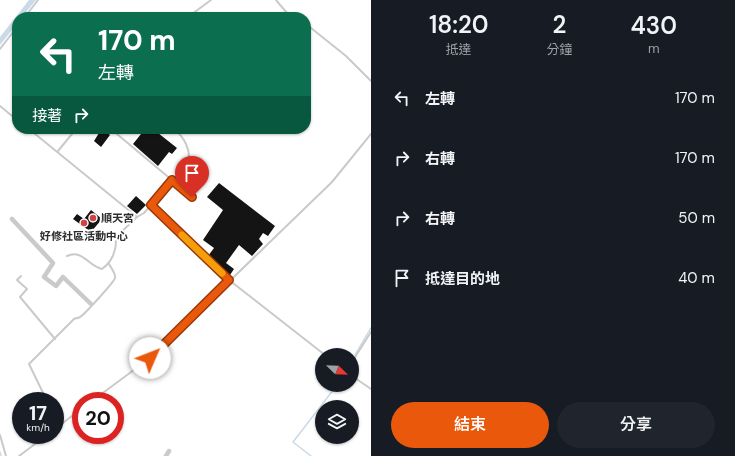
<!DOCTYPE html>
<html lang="zh-TW">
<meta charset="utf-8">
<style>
body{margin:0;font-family:"DM Sans","Noto Sans TC",sans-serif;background:#20242c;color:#f1f3f6;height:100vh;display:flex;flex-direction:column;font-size:15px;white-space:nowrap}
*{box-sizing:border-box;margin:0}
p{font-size:13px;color:#9ea1a6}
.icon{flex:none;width:22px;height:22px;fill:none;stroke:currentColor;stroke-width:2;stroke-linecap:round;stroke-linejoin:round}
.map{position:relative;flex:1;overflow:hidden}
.panel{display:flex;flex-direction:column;background:#171b24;width:364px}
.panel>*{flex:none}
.banner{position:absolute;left:12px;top:12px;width:299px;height:122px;border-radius:16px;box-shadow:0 1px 3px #0004;background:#0b6e4f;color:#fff;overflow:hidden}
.needle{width:26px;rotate:113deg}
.tools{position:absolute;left:315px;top:348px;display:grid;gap:8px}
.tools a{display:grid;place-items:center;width:44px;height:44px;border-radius:50%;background:#171b24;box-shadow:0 1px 3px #0004;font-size:20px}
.speed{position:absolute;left:12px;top:392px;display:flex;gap:8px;font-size:20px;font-weight:700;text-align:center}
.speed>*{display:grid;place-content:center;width:52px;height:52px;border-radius:50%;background:#171b24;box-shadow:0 1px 3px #0004;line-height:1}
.speed small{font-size:10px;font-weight:400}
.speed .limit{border:6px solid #d22;background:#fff;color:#111}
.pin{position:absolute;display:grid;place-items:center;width:34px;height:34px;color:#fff;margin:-41px -17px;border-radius:50% 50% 50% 0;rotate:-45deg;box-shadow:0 0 4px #0007}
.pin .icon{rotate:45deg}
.me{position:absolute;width:44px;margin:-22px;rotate:46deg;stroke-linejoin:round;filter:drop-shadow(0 0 3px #0008)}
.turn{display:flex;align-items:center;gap:14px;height:84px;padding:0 20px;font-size:18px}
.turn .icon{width:52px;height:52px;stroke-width:2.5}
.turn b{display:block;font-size:28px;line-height:34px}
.then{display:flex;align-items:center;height:38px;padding:0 20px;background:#0003;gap:8px;font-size:15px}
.eta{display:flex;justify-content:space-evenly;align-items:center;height:68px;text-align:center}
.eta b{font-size:24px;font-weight:600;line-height:28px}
.button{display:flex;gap:8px;margin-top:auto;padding:8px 20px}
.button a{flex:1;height:46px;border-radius:24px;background:#ea580c;color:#fff;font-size:16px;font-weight:600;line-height:46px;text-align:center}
.button a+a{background:#20242c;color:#f1f3f6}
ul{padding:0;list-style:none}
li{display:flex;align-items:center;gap:12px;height:60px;padding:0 20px}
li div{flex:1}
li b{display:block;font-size:15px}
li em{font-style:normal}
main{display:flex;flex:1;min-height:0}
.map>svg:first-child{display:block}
</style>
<main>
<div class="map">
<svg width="371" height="456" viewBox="0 0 371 456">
<rect width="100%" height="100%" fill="#fff"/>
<!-- water -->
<polygon fill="#cadae7" points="29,0 36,0 22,17 17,17 17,24 0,45 0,37"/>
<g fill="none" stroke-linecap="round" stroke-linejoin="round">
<!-- stream -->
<g stroke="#cadae7" stroke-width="1.5">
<polyline points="355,355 371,328"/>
<polyline points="0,452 1,456"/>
<polyline points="311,456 293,442 337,385"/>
</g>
</g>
<!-- building -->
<g fill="#141414">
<polygon points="94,129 103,129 110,135 101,147 94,141 99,133"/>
<polygon points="145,129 153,129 177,148 172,154 169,152 158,166 133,144"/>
<polygon points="219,183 275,226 268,236 263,233 259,239 263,244 252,256 239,245 226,263 234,269 230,275 208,256 214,248 203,240 223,210 207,197"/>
<polygon points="136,196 146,205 137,214 127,206"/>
<polygon points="91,210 102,219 91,232 73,219 77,214 84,219"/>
</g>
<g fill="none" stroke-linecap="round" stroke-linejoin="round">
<!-- service -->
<g stroke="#cacaca" stroke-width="2">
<polyline points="276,0 287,13 293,17"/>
<polyline points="25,17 38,0"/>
<polyline points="188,17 211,0"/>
<polyline points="306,24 346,56 371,81"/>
<polyline points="0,49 17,27"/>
<polyline points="0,106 17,120"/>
<polyline points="29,129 137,217"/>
<polyline points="111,129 192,197"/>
<polyline points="58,151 76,129"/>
<polyline points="151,205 229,280 325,355"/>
<path d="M67 256C83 249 88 266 102 269 112 262 117 250 116 237L137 217 144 213 188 163C192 150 183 136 174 129"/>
<polyline points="21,276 17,280 27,289 20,297 55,339"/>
<polyline points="352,362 371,332"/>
<polyline points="352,376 371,389"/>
<path d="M47 401 29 364 74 319C76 318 79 318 80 317 84 315 114 282 115 278 116 273 111 268 109 264"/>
<polyline points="92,401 150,358 332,182 371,134"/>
<polyline points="55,418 59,426"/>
<polyline points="55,429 81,409"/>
<polyline points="0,435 6,456"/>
<polyline points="19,456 47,435"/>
</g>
<!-- minor -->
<g stroke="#cacaca" stroke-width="4.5">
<polyline points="12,219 53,263 44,277 56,286 63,277 91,304"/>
<polyline points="166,456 169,451"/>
</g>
</g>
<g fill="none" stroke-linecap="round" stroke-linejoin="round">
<!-- route casing -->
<g stroke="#983908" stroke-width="10">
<polyline id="route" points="150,358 229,280 151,205 172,180 192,197"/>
</g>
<!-- route -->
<use href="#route" stroke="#ea580c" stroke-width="7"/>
<!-- slow -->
<polyline stroke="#f59e0b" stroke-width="7" points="182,235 222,273"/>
</g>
<!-- markers -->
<g fill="#d04344" stroke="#fff" stroke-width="1.5">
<circle cx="93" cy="218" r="4"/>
<circle cx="84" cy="223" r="4"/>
</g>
<g text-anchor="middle" stroke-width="4" stroke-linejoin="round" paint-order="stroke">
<!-- poi labels -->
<g font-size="11" font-weight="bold" fill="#2d2d2d" stroke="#fff" text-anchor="start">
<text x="101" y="222">順天宮</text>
<text x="84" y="240" text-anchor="middle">好修社區活動中心</text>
</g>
</g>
</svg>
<div class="tools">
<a><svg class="needle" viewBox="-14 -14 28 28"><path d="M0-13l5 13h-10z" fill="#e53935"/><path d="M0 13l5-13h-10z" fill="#9ea1a6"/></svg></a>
<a><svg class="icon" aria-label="layers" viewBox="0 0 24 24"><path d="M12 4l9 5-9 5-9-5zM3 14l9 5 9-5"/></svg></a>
</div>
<div class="speed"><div>17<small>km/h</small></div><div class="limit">20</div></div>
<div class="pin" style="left:192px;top:197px;background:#d93025"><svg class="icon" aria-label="arrive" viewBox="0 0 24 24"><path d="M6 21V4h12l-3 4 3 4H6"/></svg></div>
<svg class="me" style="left:150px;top:358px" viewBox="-20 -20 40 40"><circle r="19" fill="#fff"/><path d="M0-13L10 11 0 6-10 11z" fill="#ea580c"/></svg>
<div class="banner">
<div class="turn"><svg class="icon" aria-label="left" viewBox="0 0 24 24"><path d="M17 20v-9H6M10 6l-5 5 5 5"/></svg><div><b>170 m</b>左轉</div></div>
<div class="then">接著<svg class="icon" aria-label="right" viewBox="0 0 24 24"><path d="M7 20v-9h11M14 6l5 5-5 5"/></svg></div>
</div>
</div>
<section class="panel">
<div class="eta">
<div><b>18:20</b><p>抵達</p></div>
<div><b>2</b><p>分鐘</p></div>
<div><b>430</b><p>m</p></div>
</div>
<ul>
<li><svg class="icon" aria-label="left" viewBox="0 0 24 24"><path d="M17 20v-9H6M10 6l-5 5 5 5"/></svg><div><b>左轉</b></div><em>170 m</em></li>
<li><svg class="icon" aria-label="right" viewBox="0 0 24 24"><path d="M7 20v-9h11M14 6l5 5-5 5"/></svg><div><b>右轉</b></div><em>170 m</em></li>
<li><svg class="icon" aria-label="right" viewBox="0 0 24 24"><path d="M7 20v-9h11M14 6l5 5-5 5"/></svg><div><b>右轉</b></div><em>50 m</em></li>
<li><svg class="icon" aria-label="arrive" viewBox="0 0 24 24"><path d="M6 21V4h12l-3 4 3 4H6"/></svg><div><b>抵達目的地</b></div><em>40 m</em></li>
</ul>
<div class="button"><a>結束</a><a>分享</a></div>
</section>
</main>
